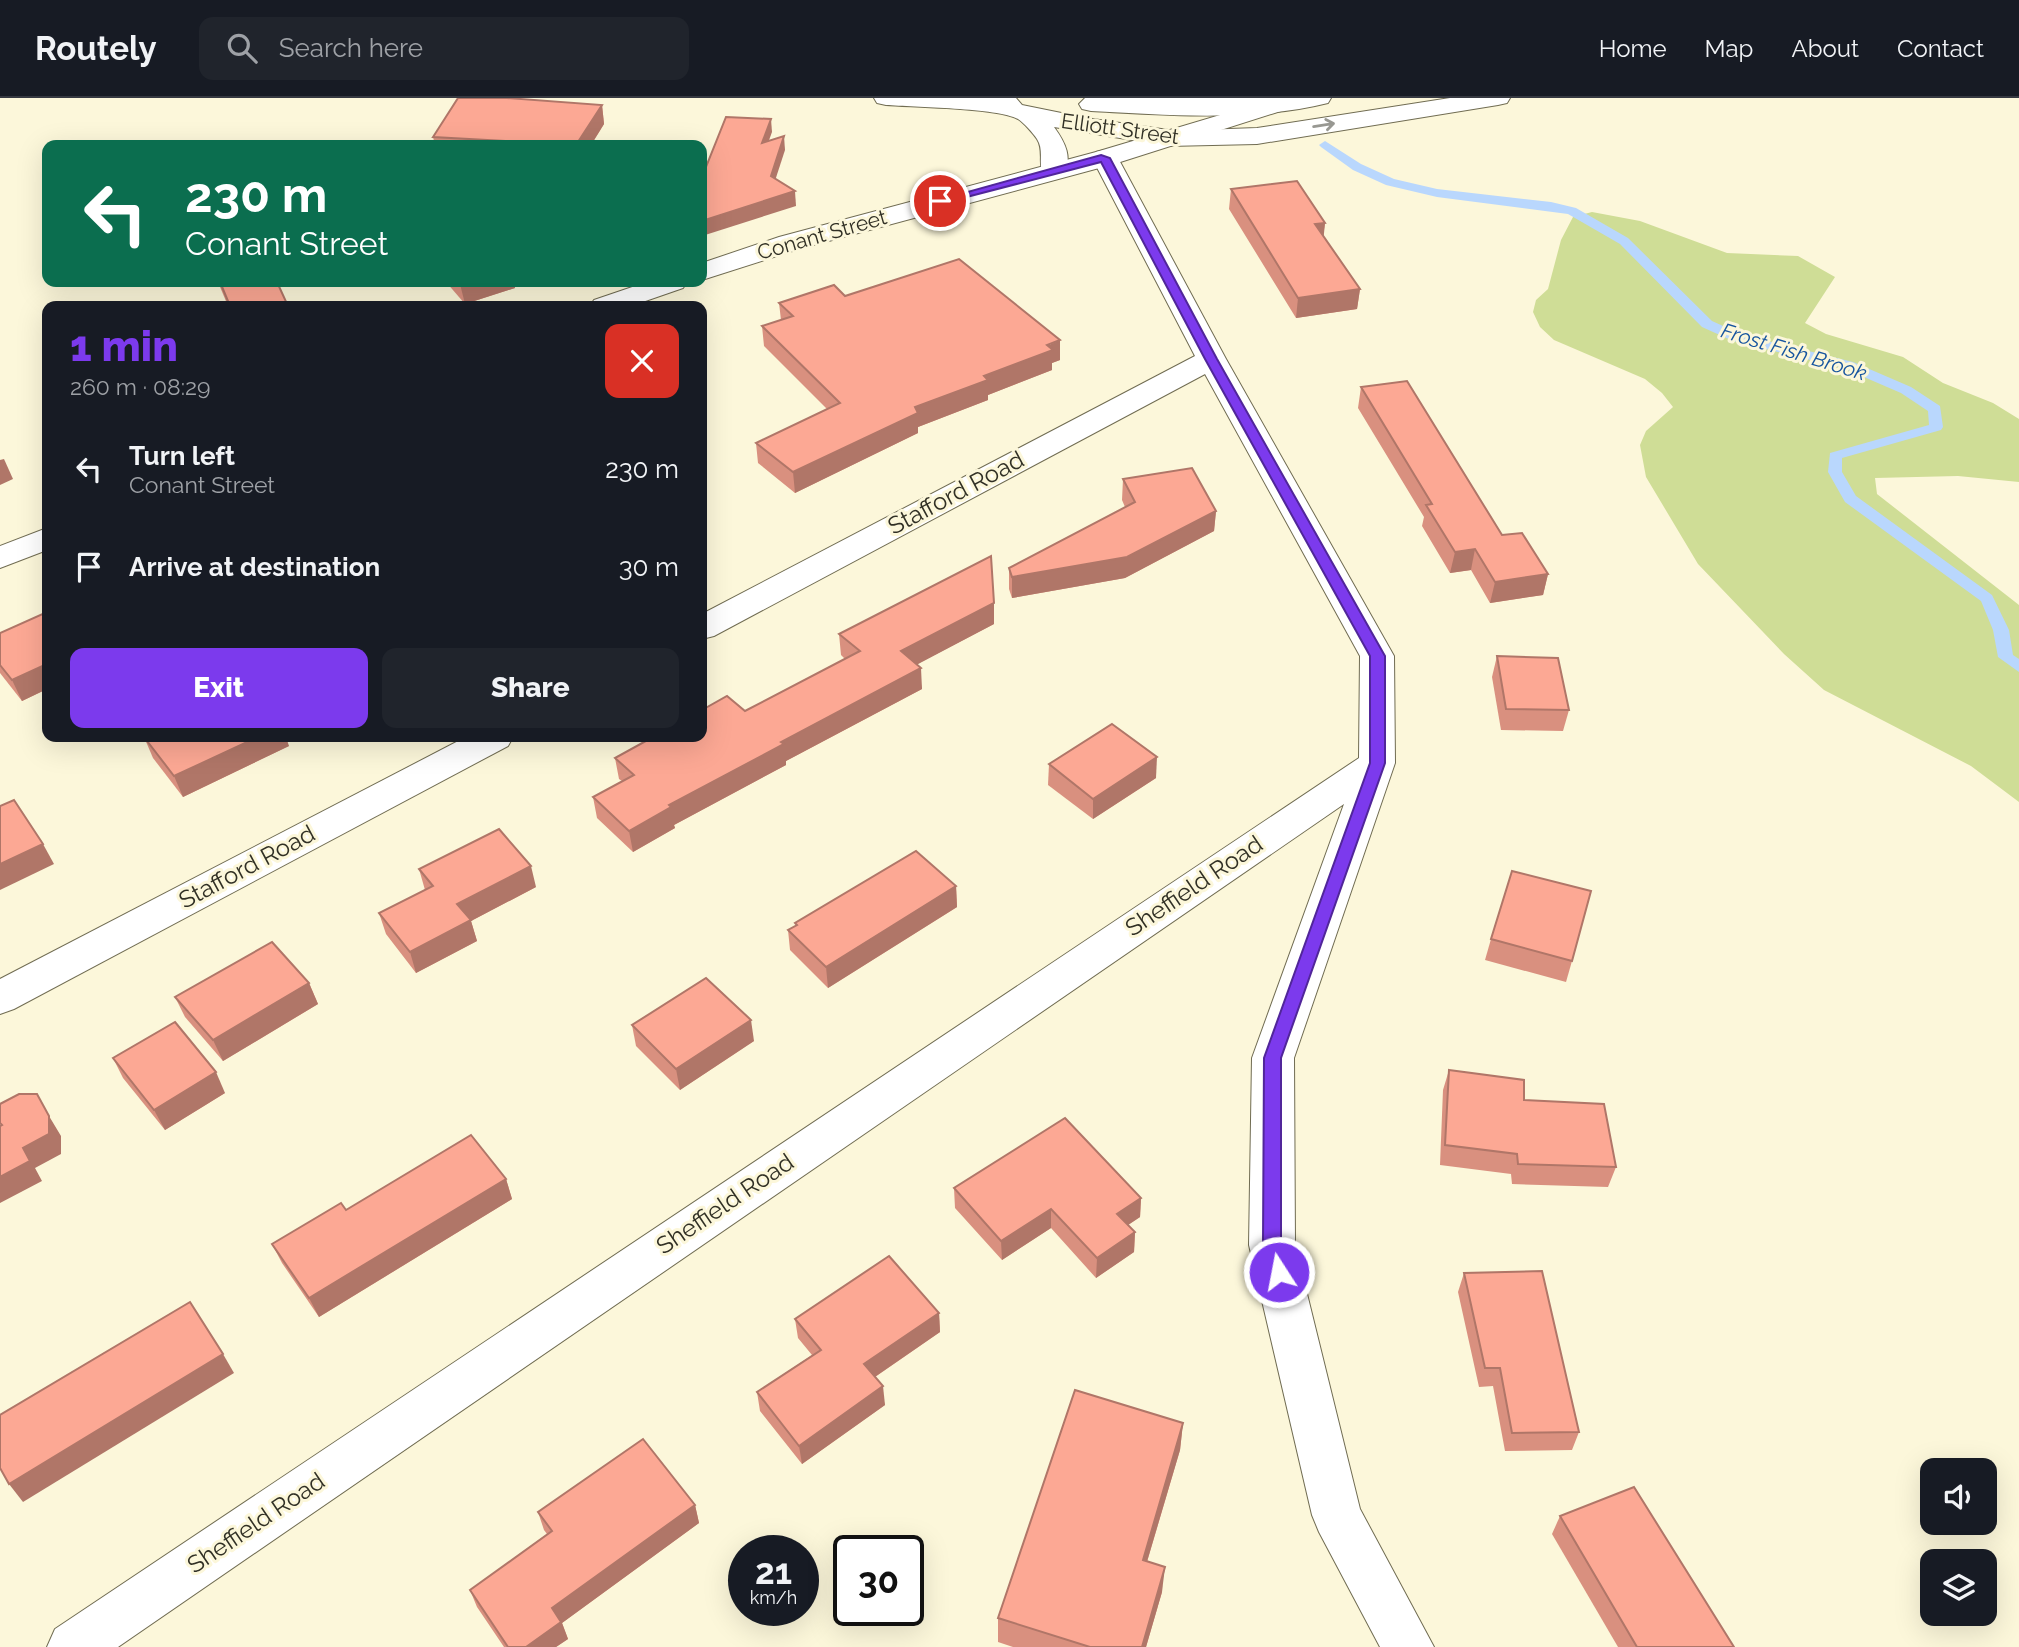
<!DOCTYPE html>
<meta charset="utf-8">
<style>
body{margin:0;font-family:Raleway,sans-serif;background:#20242c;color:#f1f3f6;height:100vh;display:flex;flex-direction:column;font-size:26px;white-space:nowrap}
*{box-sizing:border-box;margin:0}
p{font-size:23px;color:#9ea1a6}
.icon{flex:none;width:38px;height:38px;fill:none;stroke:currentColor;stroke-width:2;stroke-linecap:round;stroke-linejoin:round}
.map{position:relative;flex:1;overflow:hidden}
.panel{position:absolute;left:42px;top:203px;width:665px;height:441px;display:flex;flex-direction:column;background:#171b24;border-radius:14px;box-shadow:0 7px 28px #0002}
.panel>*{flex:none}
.guide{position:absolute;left:42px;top:42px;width:665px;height:147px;border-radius:14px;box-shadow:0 7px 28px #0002;background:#0b6e4f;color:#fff;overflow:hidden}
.fabs{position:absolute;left:1920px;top:1360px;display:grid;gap:14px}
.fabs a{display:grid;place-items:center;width:77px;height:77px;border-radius:14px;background:#171b24;box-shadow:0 7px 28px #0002;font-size:35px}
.speed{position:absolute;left:728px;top:1437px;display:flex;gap:14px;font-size:35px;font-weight:700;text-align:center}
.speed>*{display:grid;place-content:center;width:91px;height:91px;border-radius:50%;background:#171b24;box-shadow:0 7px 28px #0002;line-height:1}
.speed small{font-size:18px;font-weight:400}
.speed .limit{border:4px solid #111;border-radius:10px;background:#fff;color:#111}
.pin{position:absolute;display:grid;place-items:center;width:60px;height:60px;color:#fff;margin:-30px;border:4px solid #fff;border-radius:50%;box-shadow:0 2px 7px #0007}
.me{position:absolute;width:77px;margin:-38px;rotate:349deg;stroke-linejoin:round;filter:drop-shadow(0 0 5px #0008)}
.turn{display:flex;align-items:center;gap:24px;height:147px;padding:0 28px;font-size:32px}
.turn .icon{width:91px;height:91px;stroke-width:2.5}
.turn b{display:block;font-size:49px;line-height:60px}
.round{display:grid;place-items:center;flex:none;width:74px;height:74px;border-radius:14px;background:#20242c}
.overview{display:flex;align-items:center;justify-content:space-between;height:119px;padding:0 28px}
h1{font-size:42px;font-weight:800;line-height:52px;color:#7c3aed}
.action{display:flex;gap:14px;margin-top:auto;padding:14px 28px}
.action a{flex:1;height:80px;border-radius:14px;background:#7c3aed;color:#fff;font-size:28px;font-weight:800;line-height:80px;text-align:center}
.action a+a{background:#20242c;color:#f1f3f6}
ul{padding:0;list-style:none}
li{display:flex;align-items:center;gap:21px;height:98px;padding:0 28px}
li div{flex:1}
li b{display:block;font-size:26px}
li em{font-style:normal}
header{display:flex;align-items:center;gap:42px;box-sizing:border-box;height:98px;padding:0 35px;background:#171b24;border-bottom:2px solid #363941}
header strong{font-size:33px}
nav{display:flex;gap:38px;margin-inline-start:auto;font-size:24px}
.search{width:490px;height:63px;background:#20242c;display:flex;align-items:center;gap:18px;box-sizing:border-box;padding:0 24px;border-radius:14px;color:#9ea1a6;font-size:26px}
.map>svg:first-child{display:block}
</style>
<header>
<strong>Routely</strong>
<div class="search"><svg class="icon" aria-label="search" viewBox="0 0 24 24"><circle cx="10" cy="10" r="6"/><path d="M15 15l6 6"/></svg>Search here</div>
<nav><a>Home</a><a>Map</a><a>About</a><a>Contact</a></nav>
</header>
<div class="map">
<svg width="2019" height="1549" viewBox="0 0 2019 1549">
<rect width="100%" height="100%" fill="#fcf7da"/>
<!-- green -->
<polygon fill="#cfdd96" points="1592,114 1640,123 1727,155 1798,158 1835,179 1805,225 1826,236 1903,259 1943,285 1993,305 2019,321 2019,384 1958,378 1875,380 1877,396 2019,507 2019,704 1971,668 1824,592 1784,556 1698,466 1646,379 1640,347 1646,333 1673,309 1662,295 1645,281 1554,242 1540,229 1533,214 1536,202 1548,191 1561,142 1573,119"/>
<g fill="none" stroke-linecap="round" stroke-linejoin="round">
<!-- stream -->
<polygon fill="#b9d7fd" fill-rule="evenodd" points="1325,43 1361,66 1394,81 1437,91 1551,104 1576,110 1628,140 1712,223 1743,237 1853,264 1911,289 1940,308 1943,329 1941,332 1842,360 1842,374 1856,398 1992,497 2009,532 2013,557 2019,561 2019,574 1998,559 1993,532 1981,503 1845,404 1828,374 1830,355 1929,327 1928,313 1901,295 1843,270 1733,243 1702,229 1620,146 1568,116 1437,99 1386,87 1353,72 1321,49 1319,47"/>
<!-- minor casing -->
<g stroke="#706c52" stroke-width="2">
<g id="minor">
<polygon points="1105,52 1114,54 1118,60 1226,261 1394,558 1395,665 1294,960 1295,1147 1360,1411 1434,1549 1380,1549 1319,1434 1312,1417 1249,1147 1252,960 1344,706 118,1549 47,1549 55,1531 1359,660 1360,558 1205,276 714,538 702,541 702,516 1195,258 1092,60 1096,54"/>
<polygon points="466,639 513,639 508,648 14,911 0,916 0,881"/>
</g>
</g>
<!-- secondary casing -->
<g stroke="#706c52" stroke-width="2">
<g id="secondary">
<polygon points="1277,0 1284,2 1288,7 1284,12 1114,66 799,151 702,182 702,165 779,139 1096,54"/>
<polygon points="647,184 687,184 683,190 631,208 590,208 594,202"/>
<polygon points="47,430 47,452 0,470 0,448"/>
</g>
</g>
<!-- primary casing -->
<g stroke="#706c52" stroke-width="2">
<g id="primary">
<path d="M874 0H1016L1022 7 1086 20 1168 32H1201L1257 30 1450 0H1510L1507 5 1498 7 1257 46 1168 48 1054 29C1065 44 1074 61 1062 78L1053 80 1044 78C1037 67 1045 53 1037 41 1033 35 1024 25 1018 21 998 10 913 9 886 7L877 5Z"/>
<path d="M1085 0H1331L1328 5C1252 24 1168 17 1091 13L1082 11 1079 6Z"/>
</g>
</g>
<!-- minor -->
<use href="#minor" fill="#fff" fill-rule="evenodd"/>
<!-- secondary -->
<use href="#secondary" fill="#fff" fill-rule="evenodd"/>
<!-- primary -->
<use href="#primary" fill="#fff" fill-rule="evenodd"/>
</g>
<!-- wall -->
<g fill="#d9907f">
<polygon points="602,7 604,26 591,47 435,47 433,39"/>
<polygon points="1231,91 1325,125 1323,139 1360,191 1357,211 1296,220 1229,111"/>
<polygon points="218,184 277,184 288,208 228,208"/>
<polygon points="446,184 514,184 515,190 465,206"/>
<polygon points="845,198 1060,262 1052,265 1052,272 988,297 988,302 918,329 918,335 795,395 758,365 756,345 827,311 764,248 762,228 781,222 779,205"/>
<polygon points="1361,289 1502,437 1548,476 1543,497 1490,505 1471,472 1450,475 1422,428 1424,419 1358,310"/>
<polygon points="1123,381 1216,413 1214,433 1125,480 1012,500 1009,491 1009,470 1125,409 1122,402"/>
<polygon points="47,514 47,591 22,603 0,575 0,535"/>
<polygon points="994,526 917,566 922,591 786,663 786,667 674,727 675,730 633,754 597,720 593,699 622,683 619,681 615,660 745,613 845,561 841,557 839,536"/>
<polygon points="1497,558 1569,612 1563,633 1501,632 1492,579"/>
<polygon points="144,639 289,648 183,699 153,660"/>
<polygon points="1049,666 1156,680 1093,721 1048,687"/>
<polygon points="419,771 536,789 471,823 477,843 416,875 386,836 379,815 425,792"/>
<polygon points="956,788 957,809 828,890 790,852 788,832 796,828 795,825"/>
<polygon points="1491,841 1572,863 1566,884 1485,862"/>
<polygon points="309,885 318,906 223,963 185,919 175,899"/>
<polygon points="632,927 754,943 680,992 636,948"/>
<polygon points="113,960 225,995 165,1032 123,980"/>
<polygon points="1449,972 1524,1002 1616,1069 1608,1089 1512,1086 1511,1076 1440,1067 1443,992"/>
<polygon points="506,1081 512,1101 319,1219 282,1165 272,1146 346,1112"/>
<polygon points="954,1090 1141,1100 1140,1119 1128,1127 1135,1134 1134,1154 1096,1180 1051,1130 1002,1162 955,1110"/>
<polygon points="1464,1175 1579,1334 1572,1352 1505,1353 1493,1288 1479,1289 1458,1194"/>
<polygon points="939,1215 940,1234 875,1279 885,1307 802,1366 760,1313 757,1294 812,1257 798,1240 795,1221"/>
<polygon points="1183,1325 1180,1352 1147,1464 1162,1494 1146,1549 1013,1549 998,1544 998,1520"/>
<polygon points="695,1407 699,1425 562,1525 568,1541 556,1549 504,1549 477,1509 470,1492 547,1436 544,1432 538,1414"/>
<polygon points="1560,1418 1734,1549 1618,1549 1552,1436"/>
</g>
<!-- shaded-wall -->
<g fill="#b07668">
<polygon points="602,7 604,26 591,47 576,47"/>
<polygon points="771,21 772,34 763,59 762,45"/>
<polygon points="784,38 785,52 772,92 771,78"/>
<polygon points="795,93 796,108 702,138 702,123"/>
<polygon points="1325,125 1323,145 1315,126"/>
<polygon points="468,184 514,184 515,190 465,206 460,186"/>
<polygon points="1360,191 1357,211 1296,220 1298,200"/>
<polygon points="1060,242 1060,262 1052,265 1052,272 988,297 988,302 918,329 918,335 795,395 793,374 915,309"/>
<polygon points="4,361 13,381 0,387 0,362"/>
<polygon points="1216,413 1214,433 1125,480 1012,500 1012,479"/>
<polygon points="1475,451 1471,472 1450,475 1455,454"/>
<polygon points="1548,476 1543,497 1490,505 1495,484"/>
<polygon points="994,505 994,526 903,574 901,553"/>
<polygon points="47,566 47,591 22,603 12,582"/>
<polygon points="921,570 922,591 786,663 786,667 674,727 675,730 633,754 629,733 669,707 781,644"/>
<polygon points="258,639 286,639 289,648 183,699 174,678"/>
<polygon points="1157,659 1156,680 1093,721 1093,701"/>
<polygon points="43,746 54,766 0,792 0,766"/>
<polygon points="531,768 536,789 471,823 477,843 416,875 410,854 457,806"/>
<polygon points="956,788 957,809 828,890 826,869"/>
<polygon points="309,885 318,906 223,963 213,942"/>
<polygon points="751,922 754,943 680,992 676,971"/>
<polygon points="216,974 225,995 165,1032 154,1012"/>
<polygon points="49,1018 61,1038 61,1056 35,1070 42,1083 0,1105 0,1079"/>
<polygon points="506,1081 512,1101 319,1219 309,1200"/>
<polygon points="1141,1100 1140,1119 1116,1135 1117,1116"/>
<polygon points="1051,1111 1051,1130 1002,1162 1001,1143"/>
<polygon points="1135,1134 1134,1154 1096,1180 1097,1160"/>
<polygon points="939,1215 940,1234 866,1285 864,1266"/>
<polygon points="223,1256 234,1275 23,1404 9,1386"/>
<polygon points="883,1288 885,1307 802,1366 799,1348"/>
<polygon points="1183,1325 1180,1352 1140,1487 1143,1462"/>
<polygon points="695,1407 699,1425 562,1525 568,1541 556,1549 526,1549 552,1510"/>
<polygon points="1165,1469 1162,1494 1146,1549 1142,1549"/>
</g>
<!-- building -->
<g fill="#fca894" stroke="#b07668" stroke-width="2">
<polygon points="458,0 507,0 602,7 576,47 433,39"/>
<polygon points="726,19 771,21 762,45 784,38 771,78 795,93 702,123 702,79"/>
<polygon points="1297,83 1325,125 1315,126 1360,191 1298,200 1231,91"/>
<polygon points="959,161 1060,242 1047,247 1053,252 984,278 988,282 915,309 918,315 793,374 756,345 840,305 762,228 793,218 779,205 834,187 845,198"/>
<polygon points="220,184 277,184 288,208 230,208"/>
<polygon points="1407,283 1502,437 1522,435 1548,476 1495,484 1475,451 1455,454 1426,407 1432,406 1361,289"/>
<polygon points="1192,370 1216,413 1127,459 1012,479 1009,470 1135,404 1123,381"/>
<polygon points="991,458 994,505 901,553 921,570 781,644 784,646 669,707 671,709 629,733 593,699 634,677 615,660 653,639 702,639 702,612 727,598 745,613 860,553 839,536"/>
<polygon points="47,514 47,566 12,582 0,567 0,535"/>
<polygon points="1497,558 1558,560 1569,612 1506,611"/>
<polygon points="1112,626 1157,659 1093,701 1049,666"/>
<polygon points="144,639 258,639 174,678"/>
<polygon points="14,702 43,746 0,766 0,708"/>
<polygon points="499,731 531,768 457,806 471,822 410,854 379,815 433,788 419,771"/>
<polygon points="916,753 956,788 826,869 788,832 797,827 795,825"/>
<polygon points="1512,773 1591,793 1572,863 1491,841"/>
<polygon points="272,844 309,885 213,942 175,899"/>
<polygon points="706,880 751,922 676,971 632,927"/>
<polygon points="175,924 216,974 154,1012 113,960"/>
<polygon points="1449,972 1524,982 1524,1002 1604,1006 1616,1069 1518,1066 1517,1056 1445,1047"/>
<polygon points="19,996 37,996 49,1018 49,1036 23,1050 30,1063 0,1079 0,1028 2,1027 0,1025 0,1006"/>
<polygon points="1065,1020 1141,1100 1117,1116 1135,1134 1097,1160 1051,1111 1001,1143 954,1090"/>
<polygon points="471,1037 506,1081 309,1200 272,1146 341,1105 346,1112"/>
<polygon points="889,1158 939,1215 864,1266 883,1288 799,1348 757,1294 821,1252 795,1221"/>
<polygon points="1542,1173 1579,1334 1512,1335 1500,1270 1485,1270 1464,1175"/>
<polygon points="190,1204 223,1256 9,1386 0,1370 0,1317"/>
<polygon points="1075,1292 1183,1325 1143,1462 1165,1469 1142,1549 1090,1549 998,1520"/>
<polygon points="643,1341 695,1407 552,1510 561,1524 526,1549 508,1549 470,1492 552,1433 538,1414"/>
<polygon points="1634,1389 1734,1549 1637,1549 1560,1418"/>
</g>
<!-- one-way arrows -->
<defs><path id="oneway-shaft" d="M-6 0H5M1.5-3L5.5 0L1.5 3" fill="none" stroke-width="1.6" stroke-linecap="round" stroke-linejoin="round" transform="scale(1.75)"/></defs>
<use stroke="#989892" href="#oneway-shaft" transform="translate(1324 27) rotate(-9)"/>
<!-- route -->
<polygon fill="#7c3aed" stroke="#51269a" stroke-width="2" points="1101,57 1110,60 1217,261 1385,558 1385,665 1281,960 1281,1147 1288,1174 1285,1180 1279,1183 1272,1180 1263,1147 1264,960 1370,665 1370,558 1205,261 1101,64 940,106 935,103"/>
<g text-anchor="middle" stroke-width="6" stroke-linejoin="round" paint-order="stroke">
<!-- far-street labels -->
<g font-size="21" fill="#313025" stroke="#fcf7da">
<text transform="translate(1120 31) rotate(8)" y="7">Elliott Street</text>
<text transform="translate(822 137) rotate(-16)" y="7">Conant Street</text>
</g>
<!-- far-water labels -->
<g font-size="21" font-style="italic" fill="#17559f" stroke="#fcf7da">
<text transform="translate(1794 254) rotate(17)" y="7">Frost Fish Brook</text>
</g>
<!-- street labels -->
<g font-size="24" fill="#313025" stroke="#fcf7da">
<text transform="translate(956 395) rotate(-28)" y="8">Stafford Road</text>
<text transform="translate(247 769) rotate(-28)" y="8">Stafford Road</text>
<text transform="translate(1194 788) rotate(-34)" y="8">Sheffield Road</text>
<text transform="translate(725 1106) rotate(-34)" y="8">Sheffield Road</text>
<text transform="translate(256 1425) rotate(-34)" y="8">Sheffield Road</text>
</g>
</g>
</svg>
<div class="fabs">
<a><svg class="icon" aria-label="sound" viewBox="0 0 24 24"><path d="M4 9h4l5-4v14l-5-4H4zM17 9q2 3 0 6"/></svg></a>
<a><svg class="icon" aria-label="layers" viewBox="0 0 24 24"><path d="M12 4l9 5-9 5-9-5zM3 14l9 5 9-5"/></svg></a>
</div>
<div class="speed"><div>21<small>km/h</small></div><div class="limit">30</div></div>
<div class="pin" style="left:940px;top:103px;background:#d93025"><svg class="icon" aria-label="arrive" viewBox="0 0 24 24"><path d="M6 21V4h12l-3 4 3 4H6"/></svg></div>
<svg class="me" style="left:1279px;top:1174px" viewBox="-20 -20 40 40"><circle r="17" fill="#7c3aed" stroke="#fff" stroke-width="3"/><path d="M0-11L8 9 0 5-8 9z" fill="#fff"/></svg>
<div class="guide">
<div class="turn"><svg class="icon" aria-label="left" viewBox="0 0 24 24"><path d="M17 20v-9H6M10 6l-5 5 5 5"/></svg><div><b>230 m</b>Conant Street</div></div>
</div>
<section class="panel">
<div class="overview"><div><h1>1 min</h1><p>260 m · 08:29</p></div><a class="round" style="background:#d93025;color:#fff"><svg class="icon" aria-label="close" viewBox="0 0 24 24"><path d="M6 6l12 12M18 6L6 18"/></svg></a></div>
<ul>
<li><svg class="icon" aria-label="left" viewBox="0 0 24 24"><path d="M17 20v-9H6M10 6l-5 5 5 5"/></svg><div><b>Turn left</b><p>Conant Street</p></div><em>230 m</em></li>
<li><svg class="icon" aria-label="arrive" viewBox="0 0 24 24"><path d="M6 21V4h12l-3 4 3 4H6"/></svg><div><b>Arrive at destination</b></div><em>30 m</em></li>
</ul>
<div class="action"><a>Exit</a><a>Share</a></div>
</section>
</div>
